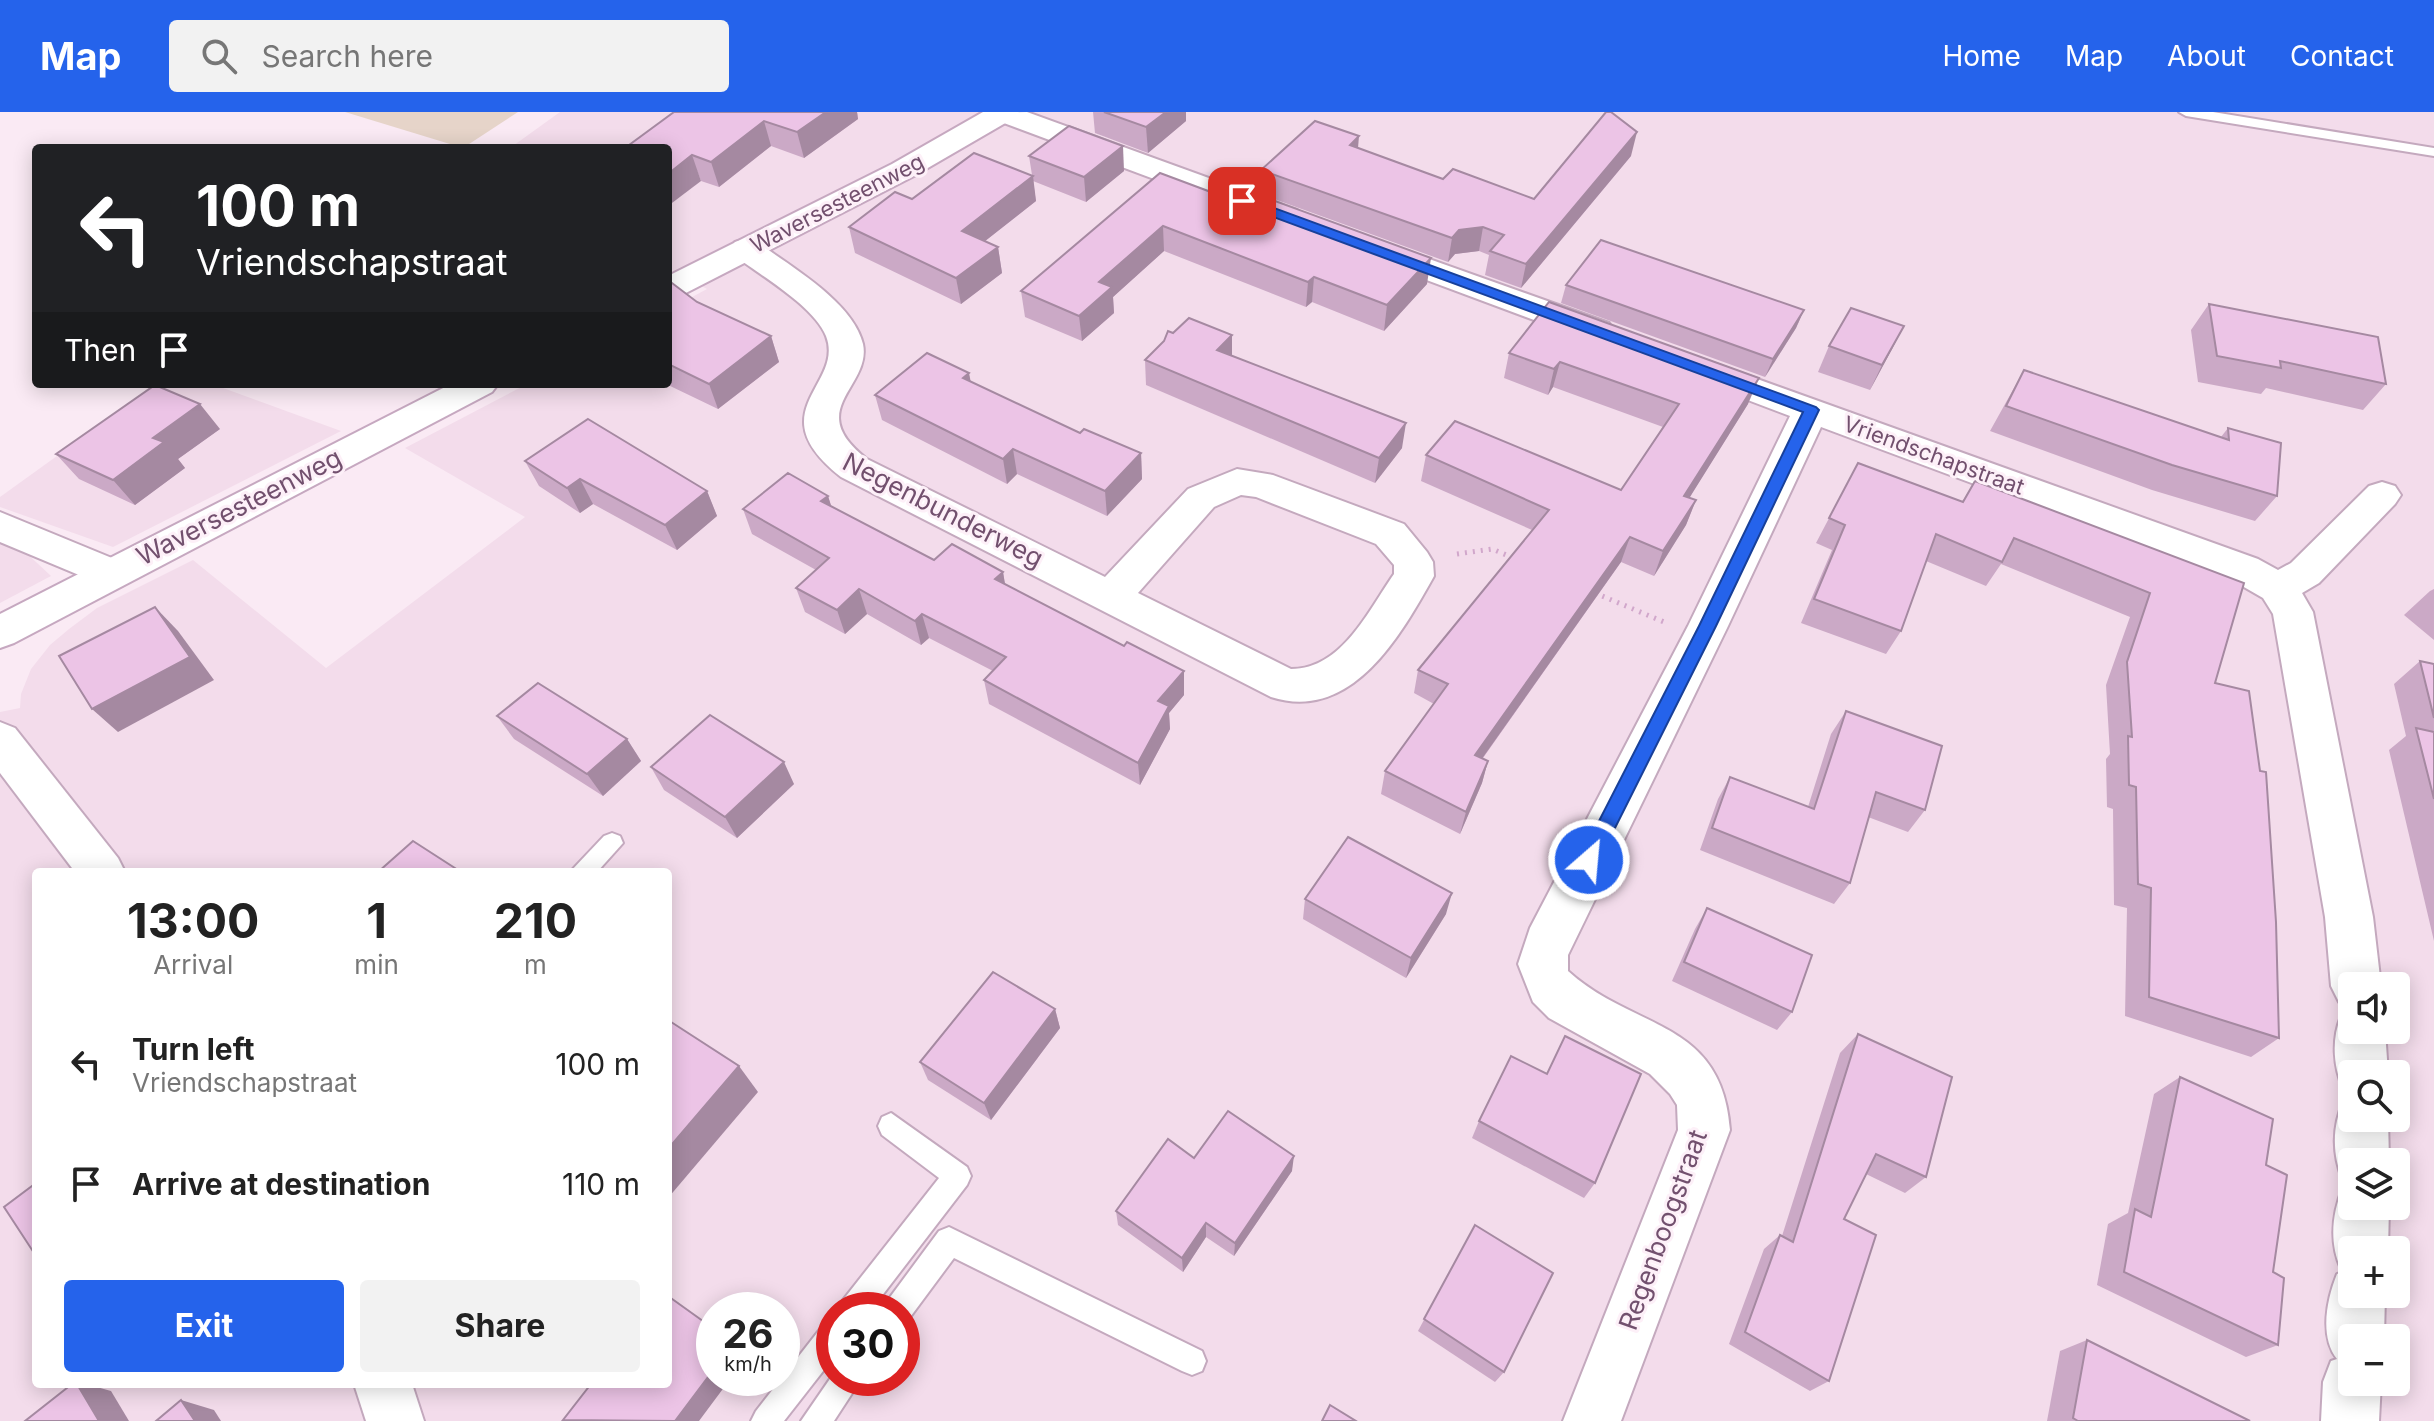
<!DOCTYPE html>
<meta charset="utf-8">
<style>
body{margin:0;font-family:Inter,sans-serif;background:#f2f2f2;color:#222;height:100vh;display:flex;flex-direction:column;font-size:30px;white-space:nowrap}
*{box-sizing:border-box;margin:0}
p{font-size:26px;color:#767676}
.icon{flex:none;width:44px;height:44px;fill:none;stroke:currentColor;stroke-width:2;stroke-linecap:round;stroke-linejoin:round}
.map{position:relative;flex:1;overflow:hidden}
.side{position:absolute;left:32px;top:756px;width:640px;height:520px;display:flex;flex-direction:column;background:#fff;border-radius:8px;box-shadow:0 4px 20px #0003}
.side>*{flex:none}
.banner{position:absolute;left:32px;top:32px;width:640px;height:244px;border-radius:8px;box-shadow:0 4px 20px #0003;background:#202124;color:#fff;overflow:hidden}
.controls{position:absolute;left:2338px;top:860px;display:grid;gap:16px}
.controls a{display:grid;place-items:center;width:72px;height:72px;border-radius:8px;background:#fff;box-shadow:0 4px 20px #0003;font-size:40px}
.speed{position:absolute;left:696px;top:1180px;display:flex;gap:16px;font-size:40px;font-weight:700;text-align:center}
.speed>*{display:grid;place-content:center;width:104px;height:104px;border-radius:50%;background:#fff;box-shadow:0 4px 20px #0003;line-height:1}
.speed small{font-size:20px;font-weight:400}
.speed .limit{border:12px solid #d22;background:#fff;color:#111}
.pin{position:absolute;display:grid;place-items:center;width:68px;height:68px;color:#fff;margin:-34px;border-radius:16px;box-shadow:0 4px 12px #0006}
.me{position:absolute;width:88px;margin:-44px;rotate:27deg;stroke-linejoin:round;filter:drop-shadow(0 0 6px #0008)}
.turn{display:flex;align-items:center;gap:28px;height:168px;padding:0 32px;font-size:36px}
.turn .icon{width:104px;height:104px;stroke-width:2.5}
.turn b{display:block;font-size:56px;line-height:68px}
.then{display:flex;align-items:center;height:76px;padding:0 32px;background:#0003;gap:16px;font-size:30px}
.eta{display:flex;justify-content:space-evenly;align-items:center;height:136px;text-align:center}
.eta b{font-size:48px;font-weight:700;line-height:56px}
.button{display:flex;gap:16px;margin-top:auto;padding:16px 32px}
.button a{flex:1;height:92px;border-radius:8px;background:#2563eb;color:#fff;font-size:32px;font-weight:700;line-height:92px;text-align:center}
.button a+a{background:#f2f2f2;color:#222}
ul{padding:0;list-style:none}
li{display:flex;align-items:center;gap:24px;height:120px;padding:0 32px}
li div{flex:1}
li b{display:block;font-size:30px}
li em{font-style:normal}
header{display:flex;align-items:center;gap:48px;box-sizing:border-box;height:112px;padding:0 40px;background:#2563eb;color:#fff}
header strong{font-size:38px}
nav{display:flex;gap:44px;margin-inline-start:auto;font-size:28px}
.search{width:560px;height:72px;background:#f2f2f2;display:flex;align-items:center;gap:20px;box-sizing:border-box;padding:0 28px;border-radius:8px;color:#767676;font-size:30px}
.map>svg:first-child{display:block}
</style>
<header>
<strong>Map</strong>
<div class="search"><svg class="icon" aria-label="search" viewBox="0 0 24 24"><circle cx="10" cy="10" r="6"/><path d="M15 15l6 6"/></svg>Search here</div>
<nav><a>Home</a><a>Map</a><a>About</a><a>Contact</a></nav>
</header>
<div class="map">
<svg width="2434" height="1309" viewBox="0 0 2434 1309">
<rect width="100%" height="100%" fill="#faeaf4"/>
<!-- residential -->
<g fill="#f3dceb" fill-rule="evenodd">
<path d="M560 0H2434V1309H0V600L20 596 21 582 31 557 50 533 69 517 97 496 193 448 326 556 525 405 405 336 527 272H668V198L707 177 668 156V36H510ZM36 760H668V1272H36ZM2352 874H2396V918H2352ZM2352 962H2396V1006H2352ZM2352 1050H2396V1094H2352ZM2352 1138H2396V1182H2352ZM714 1198H782V1266H714ZM834 1198H902V1266H834ZM2352 1226H2396V1270H2352Z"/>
<polygon points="157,272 212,272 341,319 113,435 0,395 0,385"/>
<polygon points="0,425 22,437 51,464 0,491"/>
</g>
<!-- green -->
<polygon fill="#e6d4c9" points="345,0 518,0 463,36"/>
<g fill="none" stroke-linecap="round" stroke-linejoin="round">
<!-- lane casing -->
<g stroke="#c4a9be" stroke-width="4">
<g id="lane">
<polygon points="2179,0 2213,0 2434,36 2434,44 2186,4"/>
<polygon points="612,721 620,724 623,731 597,760 570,760 604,724"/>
<polygon points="891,1001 967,1055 971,1064 967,1073 871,1198 839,1198 843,1188 939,1066 882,1023 878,1014 882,1005"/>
<polygon points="949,1115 1202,1239 1206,1249 1202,1259 1192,1263 1182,1259 954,1146 908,1208 902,1210 902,1198 884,1198 888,1188 939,1119"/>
<polygon points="834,1208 834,1245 784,1309 751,1309 756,1299 824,1212"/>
<polygon points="834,1261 834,1266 862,1266 834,1309 801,1309"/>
</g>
</g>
<!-- street casing -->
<g stroke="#c4a9be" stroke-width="4">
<g id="street">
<polygon points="1027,0 1297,98 1302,105 1297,112 1286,114 1275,112 993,7 988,1"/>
<path d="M746 127 757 130C790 154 853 190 863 232 872 275 802 297 867 347L1105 465 1188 377 1237 357 1273 363 1404 412 1427 440 1433 450 1434 464C1401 523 1352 611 1271 585L841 365C757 299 845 273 826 224 814 194 760 163 735 144L730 137 735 130ZM1241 383 1256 385 1376 432 1394 453V462C1368 499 1342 557 1291 557L1138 481 1214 395Z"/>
<polygon points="1373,127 1609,211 1614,219 1609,227 1597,230 1585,227 1362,144 1357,137 1362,130"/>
<path d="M1699 246 2258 447 2278 458 2291 451 2369 374 2382 370 2395 374 2401 383 2395 392 2319 471 2302 481 2313 500 2373 805 2381 874H2352V895L2339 890 2331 874 2325 805 2273 502 2263 486 2230 467 1821 315 1728 514 1568 843V859C1634 919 1722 907 1730 1018L1621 1309H1563L1678 1018 1677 993 1670 982 1650 962 1549 906 1533 890 1518 852 1530 816 1688 514 1790 304 1687 265 1682 257 1687 249Z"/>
<polygon points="0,400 124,451 130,461 124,471 110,476 0,430"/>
<polygon points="0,610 15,616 118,746 125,760 75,760 0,661"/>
<path d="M2352 898V918H2385L2388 962H2352V982L2344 979C2333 955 2331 926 2342 902Z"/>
<path d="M2352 985V1006H2388L2389 1050H2352V1094H2389L2388 1138H2352V1182H2385L2384 1226H2352V1270H2381L2379 1309H2321L2323 1270 2331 1249 2337 1247C2319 1224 2327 1187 2337 1162L2345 1159 2341 1157C2329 1130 2332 1102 2343 1075L2351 1072 2343 1069C2332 1042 2332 1014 2344 988Z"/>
<polygon points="354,1272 412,1272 424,1309 366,1309"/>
</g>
</g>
<!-- secondary casing -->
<g stroke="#c6a8c0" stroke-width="4">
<g id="secondary">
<polygon points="983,0 1019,0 1014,6 914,64 680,184 668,187 668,164 892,52"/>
<polygon points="451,272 498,272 492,280 14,531 0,536 0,502"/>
</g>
</g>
<!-- path -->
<g stroke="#d1a7cb" stroke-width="5" stroke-dasharray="2 6" stroke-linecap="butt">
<polyline points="1457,442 1492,437 1516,447"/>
<polyline points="1595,481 1664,510"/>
</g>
<!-- lane -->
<use href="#lane" fill="#fff" fill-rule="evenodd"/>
<!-- street -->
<use href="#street" fill="#fff" fill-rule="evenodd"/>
<!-- secondary -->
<use href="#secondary" fill="#fff" fill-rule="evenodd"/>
</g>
<!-- wall -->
<g fill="#cba9c6">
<polygon points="674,0 857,0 858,7 804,46 771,34 719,75 701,69"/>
<polygon points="1093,0 1186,0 1186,9 1148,41 1095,21"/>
<polygon points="1358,36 1443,67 1534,87 1631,44 1521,176 1485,163 1489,143 1479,139 1455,142 1448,150 1260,82 1261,58"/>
<polygon points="1029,44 1124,59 1086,90 1033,69 1036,89 985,129 998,135 1002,161 961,192 855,141 849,115 912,87 1032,63"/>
<polygon points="1160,61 1427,172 1384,219 1312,190 1306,195 1164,139 1113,185 1114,201 1082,229 1025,205 1021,179"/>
<polygon points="668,168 697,190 771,224 779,250 718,297 666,272 668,272"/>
<polygon points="1566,173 1804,198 1796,216 1765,265 1561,191"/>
<polygon points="1549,190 1748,292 1689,386 1696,388 1686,413 1654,464 1621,450 1483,646 1488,649 1482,671 1460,722 1381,682 1385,659 1434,592 1414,581 1418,558 1532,418 1421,369 1426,343 1621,378 1663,315 1553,275 1548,283 1504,266 1509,241"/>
<polygon points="2209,192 2386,272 2363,298 2266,276 2261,282 2198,270 2191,218"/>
<polygon points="1904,214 1870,278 1818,260 1829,234"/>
<polygon points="1232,244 1402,336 1375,371 1146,273 1145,248"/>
<polygon points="2024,258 2221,325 2228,316 2277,384 2255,409 2152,378 1990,319"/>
<polygon points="971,270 1080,321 1141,341 1142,367 1107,404 1017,362 1007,372 882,308 875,283"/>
<polygon points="220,317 178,347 185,356 135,393 79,367 56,342"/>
<polygon points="525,349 707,379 717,404 677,438 593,392 580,401 539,374"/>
<polygon points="1858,351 1962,390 1975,369 2244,471 2215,571 2279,926 2251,945 2125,904 2127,796 2114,793 2113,697 2107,695 2106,647 2110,642 2106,573 2130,505 2001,452 1986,474 1926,449 1901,519 1886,542 1801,511 1832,438 1816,431"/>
<polygon points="828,384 831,394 934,448 1003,460 1005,473 1124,534 1184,559 1184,583 1169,601 1170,617 1140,673 989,592 984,568 993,559 929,526 921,533 867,502 845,522 805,500 796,476 816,458 752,422 743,397"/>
<polygon points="2434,477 2434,528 2404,503 2430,479"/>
<polygon points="2420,549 2434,552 2434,829 2389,638 2406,624 2394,572"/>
<polygon points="1846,599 1925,698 1908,720 1868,705 1850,771 1834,792 1700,738 1718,687 1730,665 1808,695 1831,622"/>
<polygon points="497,604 627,627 641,649 603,684 514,627"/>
<polygon points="651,655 794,672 737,726 664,678"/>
<polygon points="1305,787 1446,802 1406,866 1303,807"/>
<polygon points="1707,796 1792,900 1777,918 1672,869 1695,817"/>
<polygon points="1055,897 1060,916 991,1008 928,968 920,950"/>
<polygon points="1858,922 1926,1065 1905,1081 1866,1062 1844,1107 1829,1269 1810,1279 1729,1232 1764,1137 1780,1123 1782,1124 1840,941"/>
<polygon points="1546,962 1595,1071 1584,1086 1472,1026 1479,1009"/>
<polygon points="2180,965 2266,1053 2278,1233 2246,1245 2097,1173 2108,1112 2128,1101 2154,982"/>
<polygon points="1194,1046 1292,1059 1234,1144 1206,1125 1183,1160 1118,1113 1116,1099"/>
<polygon points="1475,1113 1504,1260 1495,1270 1418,1219"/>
<polygon points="2087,1228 2250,1309 2047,1309 2060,1239"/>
</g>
<!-- shaded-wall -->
<g fill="#a589a1">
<polygon points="826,0 857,0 858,7 804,46 797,20"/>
<polygon points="1166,0 1186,0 1186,9 1148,41 1146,15"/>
<polygon points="764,9 771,34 719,75 711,50"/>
<polygon points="1637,20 1631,44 1521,176 1526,152"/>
<polygon points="1359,24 1357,48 1350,33"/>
<polygon points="1123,34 1124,59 1086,90 1084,65"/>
<polygon points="692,43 701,69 668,94 668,62"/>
<polygon points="1033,64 1036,89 966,144 962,119"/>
<polygon points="1163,114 1164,139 1113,185 1114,201 1082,229 1079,204 1099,170"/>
<polygon points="1483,115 1479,139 1455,142 1448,150 1452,126 1459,118"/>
<polygon points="998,135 1002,161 961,192 956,166"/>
<polygon points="1431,146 1427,172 1384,219 1387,193"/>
<polygon points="1314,165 1312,190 1306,195 1308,170"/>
<polygon points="1804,198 1796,216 1765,265 1773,247"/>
<polygon points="1904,214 1891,239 1870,278 1882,253"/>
<polygon points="1232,223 1232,248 1217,238"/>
<polygon points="771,224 779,250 718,297 709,272"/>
<polygon points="1560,250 1553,275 1548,283 1554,257"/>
<polygon points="969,261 974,286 963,266"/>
<polygon points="1759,266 1748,292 1675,409 1684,384"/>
<polygon points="200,292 220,317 178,347 185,356 135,393 113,368 153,326"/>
<polygon points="1406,311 1402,336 1375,371 1379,346"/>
<polygon points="1013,337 1017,362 1007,372 1003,347"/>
<polygon points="1141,341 1142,367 1107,404 1105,379"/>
<polygon points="580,367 593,392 580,401 567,376"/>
<polygon points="707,379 717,404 677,438 665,413"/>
<polygon points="828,384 836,409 821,389"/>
<polygon points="1696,388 1686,413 1654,464 1663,439"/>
<polygon points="1630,425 1621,450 1469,665 1475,643"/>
<polygon points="1003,460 1007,484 995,467"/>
<polygon points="859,477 867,502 845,522 837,498"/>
<polygon points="155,495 178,519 214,568 118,620 92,597"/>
<polygon points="922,502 929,526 921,533 915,509"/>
<polygon points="1184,559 1184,583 1169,601 1170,617 1140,673 1138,651 1158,589"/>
<polygon points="627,627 641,649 603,684 587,662"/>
<polygon points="1488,649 1482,671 1460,722 1466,700"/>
<polygon points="784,650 794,672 737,726 725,705"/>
<polygon points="1452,781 1446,802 1406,866 1411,846"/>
<polygon points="1055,897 1060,916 991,1008 984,991"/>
<polygon points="739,954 758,980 668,1086 668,1037"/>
<polygon points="1294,1044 1292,1059 1234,1144 1235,1131"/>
<polygon points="1206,1111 1206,1125 1183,1160 1182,1146"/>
<polygon points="714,1257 714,1266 731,1266 699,1309 675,1309"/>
<polygon points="77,1272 86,1272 111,1279 129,1309 99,1309"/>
<polygon points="181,1288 214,1298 221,1309 195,1309"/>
</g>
<!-- building -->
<g fill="#ecc4e6" stroke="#a589a1" stroke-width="2">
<polygon points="674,0 826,0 797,20 764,9 711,50 692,43 668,62 668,36 625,36"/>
<polygon points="1104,0 1166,0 1146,15"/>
<polygon points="1606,0 1611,0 1637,20 1526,152 1490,139 1504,123 1483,115 1459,118 1452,126 1261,58 1315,9 1359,24 1350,33 1443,67 1453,57 1534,87"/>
<polygon points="1069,14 1123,34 1084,65 1029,44"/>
<polygon points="974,41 1033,64 962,119 998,135 956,166 849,115 895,80 912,87"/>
<polygon points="1160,61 1227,86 1239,76 1431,146 1387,193 1314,165 1308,170 1163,114 1099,170 1112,175 1079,204 1021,179"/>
<polygon points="1601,128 1804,198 1773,247 1566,173"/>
<polygon points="668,168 697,190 771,224 709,272 668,252"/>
<polygon points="1549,190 1759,266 1684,384 1696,388 1663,439 1630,425 1475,643 1488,649 1466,700 1385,659 1448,572 1418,558 1549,398 1426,343 1455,309 1621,378 1679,292 1560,250 1554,257 1509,241"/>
<polygon points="2209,192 2378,225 2386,272 2280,249 2281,256 2217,244"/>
<polygon points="1851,196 1904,214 1882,253 1829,234"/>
<polygon points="1189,206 1232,223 1217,238 1406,311 1379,346 1145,248 1164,229 1168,219 1173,221"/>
<polygon points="927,241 969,261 963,266 1080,321 1084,317 1141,341 1105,379 1013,337 1003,347 875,283"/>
<polygon points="2024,258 2229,328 2228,316 2281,331 2277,384 2172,353 2006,294"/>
<polygon points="155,273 200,292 153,326 164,330 113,368 56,342"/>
<polygon points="588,307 707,379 665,413 580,367 567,376 525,349"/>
<polygon points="1858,351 1963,390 1975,369 2244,471 2215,571 2249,579 2260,659 2266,660 2276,810 2279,926 2149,885 2151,776 2138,772 2136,675 2129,673 2128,624 2132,625 2127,550 2150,481 2014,426 2002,450 1936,422 1901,519 1814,487 1845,413 1829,406"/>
<polygon points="788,361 828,384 821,389 934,448 952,432 1003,460 995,467 1124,534 1127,530 1184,559 1158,589 1169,594 1138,651 984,568 1006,545 922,502 915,509 859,477 837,498 796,476 829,446 743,397"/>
<polygon points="155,495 190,545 92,597 59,544"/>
<polygon points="2420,549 2434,552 2434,606"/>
<polygon points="538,571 627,627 587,662 497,604"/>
<polygon points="1846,599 1942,634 1925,698 1876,680 1850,771 1712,716 1730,665 1814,697"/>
<polygon points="710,603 784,650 725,705 651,655"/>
<polygon points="2416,616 2434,620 2434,687"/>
<polygon points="1348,725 1452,781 1411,846 1305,787"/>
<polygon points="413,729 461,760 378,760"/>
<polygon points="1707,796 1812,843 1792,900 1684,850"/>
<polygon points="993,860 1055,897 984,991 920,950"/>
<polygon points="668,908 739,954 668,1037"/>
<polygon points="1858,922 1952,965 1926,1065 1876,1042 1844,1107 1876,1123 1829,1269 1745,1220 1780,1123 1793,1130"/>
<polygon points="1565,924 1641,962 1595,1071 1479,1009 1511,944 1547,962"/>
<polygon points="2180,965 2273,1007 2266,1053 2287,1063 2273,1160 2284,1166 2278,1233 2124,1160 2135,1097 2151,1105"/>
<polygon points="1228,999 1294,1044 1235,1131 1206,1111 1182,1146 1116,1099 1168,1027 1194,1046"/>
<polygon points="36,1071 36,1144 4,1095"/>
<polygon points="1475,1113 1553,1161 1504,1260 1424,1207"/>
<polygon points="668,1184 714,1217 714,1257 675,1309 563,1308 591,1272 668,1272"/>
<polygon points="2087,1228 2250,1309 2078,1309 2073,1306"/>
<polygon points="72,1272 77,1272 99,1309 25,1309"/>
<polygon points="181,1288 195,1309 156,1309"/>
<polygon points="1330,1293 1356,1309 1322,1309"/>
</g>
<!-- route -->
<polygon fill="#2563eb" stroke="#184099" stroke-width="2" points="1238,86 1247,86 1816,295 1819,298 1716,514 1596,754 1589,756 1582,754 1579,748 1699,514 1803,300 1238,92"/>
<g text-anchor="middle" stroke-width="6" stroke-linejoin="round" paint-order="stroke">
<!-- far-street labels -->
<g font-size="22" fill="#72506e" stroke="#fdf0f8">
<text transform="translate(837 91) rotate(-27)" y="8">Waversesteenweg</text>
<text transform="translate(1934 343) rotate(20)" y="8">Vriendschapstraat</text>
</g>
<!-- street labels -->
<g font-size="26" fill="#72506e" stroke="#fdf0f8">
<text transform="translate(239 395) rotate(-27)" y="9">Waversesteenweg</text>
<text transform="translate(943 398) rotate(27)" y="9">Negenbunderweg</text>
<text transform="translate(1663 1118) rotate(-70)" y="9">Regenboogstraat</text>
</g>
</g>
</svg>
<div class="controls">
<a><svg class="icon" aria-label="sound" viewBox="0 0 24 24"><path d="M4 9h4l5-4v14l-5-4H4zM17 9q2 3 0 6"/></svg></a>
<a><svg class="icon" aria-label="search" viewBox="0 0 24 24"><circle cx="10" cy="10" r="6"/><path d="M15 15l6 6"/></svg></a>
<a><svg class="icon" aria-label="layers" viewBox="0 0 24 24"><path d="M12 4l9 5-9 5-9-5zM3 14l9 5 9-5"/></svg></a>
<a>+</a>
<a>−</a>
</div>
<div class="speed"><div>26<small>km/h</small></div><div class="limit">30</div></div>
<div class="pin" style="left:1242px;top:89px;background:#d93025"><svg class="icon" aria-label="arrive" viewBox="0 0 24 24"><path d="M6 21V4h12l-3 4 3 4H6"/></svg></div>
<svg class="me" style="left:1589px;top:748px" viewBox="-20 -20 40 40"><circle r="17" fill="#2563eb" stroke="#fff" stroke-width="3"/><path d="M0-11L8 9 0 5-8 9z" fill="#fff"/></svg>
<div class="banner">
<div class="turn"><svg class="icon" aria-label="left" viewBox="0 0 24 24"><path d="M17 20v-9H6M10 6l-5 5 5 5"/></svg><div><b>100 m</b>Vriendschapstraat</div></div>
<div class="then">Then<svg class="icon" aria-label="arrive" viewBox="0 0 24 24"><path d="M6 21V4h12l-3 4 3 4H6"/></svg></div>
</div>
<section class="side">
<div class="eta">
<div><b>13:00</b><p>Arrival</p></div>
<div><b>1</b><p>min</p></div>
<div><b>210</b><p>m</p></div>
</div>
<ul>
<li><svg class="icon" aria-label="left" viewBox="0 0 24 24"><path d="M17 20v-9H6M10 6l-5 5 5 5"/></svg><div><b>Turn left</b><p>Vriendschapstraat</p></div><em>100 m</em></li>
<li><svg class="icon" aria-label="arrive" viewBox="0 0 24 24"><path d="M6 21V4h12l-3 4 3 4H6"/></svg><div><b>Arrive at destination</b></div><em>110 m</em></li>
</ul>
<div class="button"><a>Exit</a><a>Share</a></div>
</section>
</div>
